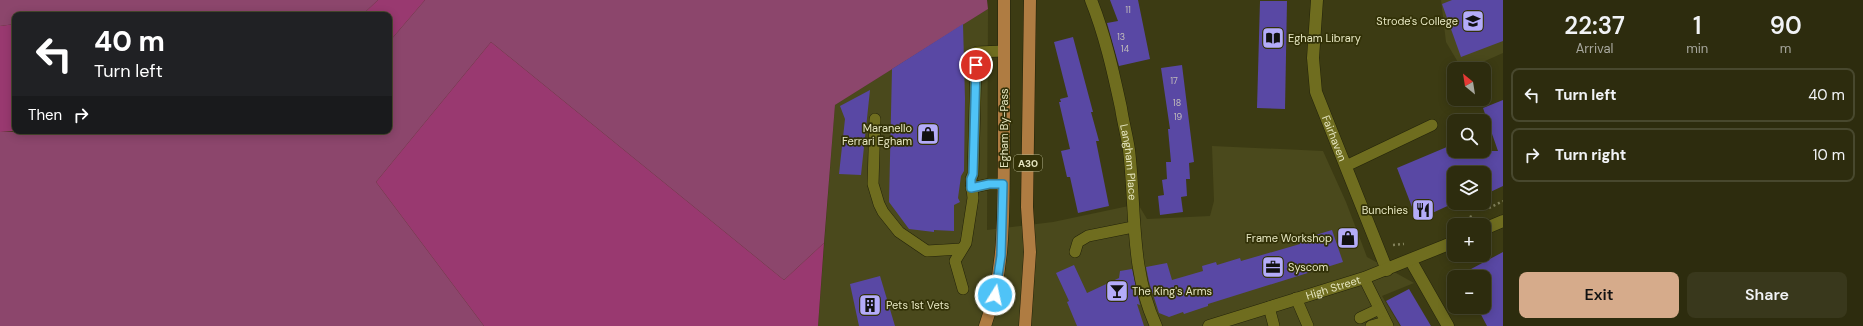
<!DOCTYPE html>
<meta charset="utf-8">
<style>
body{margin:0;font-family:"DM Sans",sans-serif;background:#39381c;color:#f1f3f6;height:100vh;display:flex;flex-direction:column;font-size:15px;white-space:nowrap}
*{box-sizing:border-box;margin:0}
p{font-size:13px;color:#a7a79e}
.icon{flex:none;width:22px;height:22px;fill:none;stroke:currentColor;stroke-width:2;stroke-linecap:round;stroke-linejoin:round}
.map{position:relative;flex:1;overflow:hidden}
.drawer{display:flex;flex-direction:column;background:#2d2c0e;width:360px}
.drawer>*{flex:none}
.guide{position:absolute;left:12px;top:12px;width:380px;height:122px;border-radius:8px;box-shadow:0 2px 10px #0003,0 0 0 1px #48482e;background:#202124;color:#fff;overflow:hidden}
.needle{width:26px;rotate:330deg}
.buttons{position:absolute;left:1447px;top:62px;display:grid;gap:8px}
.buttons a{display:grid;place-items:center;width:44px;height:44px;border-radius:8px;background:#2d2c0e;box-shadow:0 2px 10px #0003,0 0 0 1px #48482e;font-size:20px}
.pin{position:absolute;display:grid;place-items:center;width:34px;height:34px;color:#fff;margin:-17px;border:2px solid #fff;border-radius:50%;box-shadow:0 1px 4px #0007}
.me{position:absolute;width:44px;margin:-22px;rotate:10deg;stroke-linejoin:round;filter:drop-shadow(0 0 3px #0008)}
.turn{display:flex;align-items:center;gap:14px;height:84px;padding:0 16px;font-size:18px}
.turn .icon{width:52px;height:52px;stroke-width:2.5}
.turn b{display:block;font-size:28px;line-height:34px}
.then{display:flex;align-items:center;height:38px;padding:0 16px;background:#0003;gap:8px;font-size:15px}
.eta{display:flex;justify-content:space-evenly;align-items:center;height:68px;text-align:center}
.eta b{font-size:24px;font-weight:600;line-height:28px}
.button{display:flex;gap:8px;margin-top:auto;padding:8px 16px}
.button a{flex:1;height:46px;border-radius:8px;background:#d6ab8b;color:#111;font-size:16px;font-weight:600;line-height:46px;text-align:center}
.button a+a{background:#39381c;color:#f1f3f6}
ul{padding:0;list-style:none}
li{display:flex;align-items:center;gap:12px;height:54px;margin:0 8px 6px;padding:0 8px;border:2px solid #48482e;border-radius:8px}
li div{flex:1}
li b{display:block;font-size:15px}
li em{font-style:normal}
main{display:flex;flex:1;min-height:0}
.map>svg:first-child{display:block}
</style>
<main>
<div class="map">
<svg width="1503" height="326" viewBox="0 0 1503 326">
<rect width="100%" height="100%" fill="#3c3b13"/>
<!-- built -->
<g fill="#4a491c">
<polygon points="1441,0 1503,0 1503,53 1467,69 1462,69 1446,42"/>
<polygon points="988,9 987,230 1053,222 1138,204 1147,219 1210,216 1214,201 1212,146 1323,151 1346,202 1367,257 1414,283 1382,296 1400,326 818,326 835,105"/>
</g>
<!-- green -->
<g fill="#8c466c">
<polygon points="0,0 378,0 362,15 15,15 15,24 0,26"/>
<polygon points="425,0 987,0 988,9 835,105 824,243 784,280 491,42 376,182 484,326 0,326 0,132 389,131 389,42"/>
</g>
<!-- forest -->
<g fill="#993970">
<polygon points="378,0 425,0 389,42 389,15 362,15"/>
<polygon points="15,24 15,131 0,132 0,26"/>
<polygon points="491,42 784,280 824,243 818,326 484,326 376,182"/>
</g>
<!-- building -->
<g fill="#5948a4">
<polygon points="1110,0 1138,0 1150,59 1119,66 1107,23 1118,21"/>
<polygon points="1452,0 1503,0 1503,41 1461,57 1442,4"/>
<polygon points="1260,1 1287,1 1285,109 1257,108"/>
<polygon points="963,24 965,99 964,171 961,176 958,198 960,202 954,205 954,231 934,230 934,232 909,229 889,202 892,69"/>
<polygon points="1073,37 1093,112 1091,112 1099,141 1096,141 1109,206 1078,213 1070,177 1067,177 1061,151 1070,149 1059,102 1061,102 1060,99 1068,97 1054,42"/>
<polygon points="1182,65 1194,162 1189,163 1190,179 1186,179 1187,196 1181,197 1183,212 1160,215 1158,196 1164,195 1162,180 1167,179 1166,162 1171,162 1168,129 1170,129 1161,68"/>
<polygon points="870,90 861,175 839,174 845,119 840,106"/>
<polygon points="1503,100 1503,186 1484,195 1484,173 1454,173 1454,203 1417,220 1397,168 1454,144 1454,151 1498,151 1483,108"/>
<polygon points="1332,230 1343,262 1208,304 1208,306 1184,314 1183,312 1169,317 1159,313 1149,282 1146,267 1167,263 1172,280 1203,271 1202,266 1216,262 1217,265 1240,258 1241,261 1300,244 1299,240"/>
<polygon points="1503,252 1503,326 1487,326 1477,307 1484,307 1484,277 1456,277"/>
<polygon points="1074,265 1087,293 1119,278 1120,271 1132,269 1140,305 1137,304 1144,326 1077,326 1067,302 1069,301 1056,273"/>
<polygon points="880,276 895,326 859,326 850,284"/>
<polygon points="1409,289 1431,326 1401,326 1386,301"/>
</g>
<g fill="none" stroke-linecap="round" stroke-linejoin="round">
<!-- lane casing -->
<g stroke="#22220a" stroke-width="12">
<g id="lane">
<polyline points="875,119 873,184 879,204 883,212 899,232 927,251 961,249"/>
<polyline points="1346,166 1432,125"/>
<polyline points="971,188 989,184 1003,184"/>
<polyline points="1075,252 1078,242 1088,236 1133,227"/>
<polyline points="1364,278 1388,326"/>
<polyline points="963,289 955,261 966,243 973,198 971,179 973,174 976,65 977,52 1004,51"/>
<polyline points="1296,298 1308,326"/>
<polyline points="1269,307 1274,326"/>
<polyline points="1360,318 1379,309"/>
<polyline points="1371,326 1385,322"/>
</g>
</g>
<!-- street casing -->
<g stroke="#22220a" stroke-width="13">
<g id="street">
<path id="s1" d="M1091 0C1105 35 1113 71 1121 108 1123 122 1127 136 1129 150 1136 209 1130 270 1156 326"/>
<path id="s2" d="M1317 0 1313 58 1316 92 1387 270"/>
<polyline points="1411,261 1448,326"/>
</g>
</g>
<!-- secondary casing -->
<g stroke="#22220a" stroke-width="13">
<g id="secondary">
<polyline points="1484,229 1503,221"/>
<path id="s3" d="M1209 326 1364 278 1454 242"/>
</g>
</g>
<!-- primary casing -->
<g stroke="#22220a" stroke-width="13">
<g id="primary">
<path d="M985 326C1006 269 1003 212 1004 152 1004 101 1004 51 1004 0"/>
<polyline points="1025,326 1030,252 1027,207 1030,0"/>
</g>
</g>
<!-- path -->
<g stroke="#82815a" stroke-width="2.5" stroke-dasharray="2 3" stroke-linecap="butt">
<polyline points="1489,208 1503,201"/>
<polyline points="1452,226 1474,215"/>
<polyline points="1393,245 1404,244"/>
</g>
<!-- lane -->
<use href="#lane" stroke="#6f6d1f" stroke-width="11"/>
<!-- street -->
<use href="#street" stroke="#6f6d1f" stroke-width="12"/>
<!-- secondary -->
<use href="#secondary" stroke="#6f6d1f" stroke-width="12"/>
<!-- primary -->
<use href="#primary" stroke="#af7c42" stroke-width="12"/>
</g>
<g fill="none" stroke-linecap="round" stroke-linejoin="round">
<!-- route casing -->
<g stroke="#337fa1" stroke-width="10">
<polyline id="route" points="976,65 973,174 971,179 971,188 989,184 1003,184 1001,256 995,295"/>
</g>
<!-- route -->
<use href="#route" stroke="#4fc3f7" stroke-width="7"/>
</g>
<!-- icons -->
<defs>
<g id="university-square" transform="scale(1.15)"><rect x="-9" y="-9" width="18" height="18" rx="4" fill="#b4acf9" stroke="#323107"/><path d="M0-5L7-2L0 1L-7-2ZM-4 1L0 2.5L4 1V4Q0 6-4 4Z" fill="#111"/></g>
<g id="library-square" transform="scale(1.15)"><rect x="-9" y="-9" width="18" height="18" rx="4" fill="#b4acf9" stroke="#323107"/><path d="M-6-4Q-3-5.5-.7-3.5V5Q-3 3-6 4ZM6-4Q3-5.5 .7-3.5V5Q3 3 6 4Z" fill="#111"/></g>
<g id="shop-square" transform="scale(1.15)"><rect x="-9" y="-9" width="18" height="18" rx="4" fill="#b4acf9" stroke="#323107"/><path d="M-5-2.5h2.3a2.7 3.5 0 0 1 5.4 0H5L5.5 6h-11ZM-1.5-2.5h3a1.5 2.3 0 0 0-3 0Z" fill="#111"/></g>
<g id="restaurant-square" transform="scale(1.15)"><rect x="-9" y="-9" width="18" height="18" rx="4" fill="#b4acf9" stroke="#323107"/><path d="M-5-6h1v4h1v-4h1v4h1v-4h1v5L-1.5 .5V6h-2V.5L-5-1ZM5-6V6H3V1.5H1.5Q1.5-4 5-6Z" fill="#111"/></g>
<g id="office-square" transform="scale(1.15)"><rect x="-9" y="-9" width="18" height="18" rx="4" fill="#b4acf9" stroke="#323107"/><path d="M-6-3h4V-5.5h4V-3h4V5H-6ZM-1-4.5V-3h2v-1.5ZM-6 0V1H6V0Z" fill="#111"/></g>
<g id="bar-square" transform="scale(1.15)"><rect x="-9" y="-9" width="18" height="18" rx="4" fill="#b4acf9" stroke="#323107"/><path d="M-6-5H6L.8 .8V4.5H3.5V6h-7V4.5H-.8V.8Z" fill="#111"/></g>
<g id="building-square" transform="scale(1.15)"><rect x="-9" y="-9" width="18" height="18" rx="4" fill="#b4acf9" stroke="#323107"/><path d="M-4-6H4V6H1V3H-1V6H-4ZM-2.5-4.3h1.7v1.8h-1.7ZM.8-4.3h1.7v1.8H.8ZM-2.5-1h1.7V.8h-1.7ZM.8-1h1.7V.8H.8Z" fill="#111"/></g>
</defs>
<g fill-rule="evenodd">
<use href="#university-square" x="1473" y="21"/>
<use href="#library-square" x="1273" y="38"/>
<use href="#shop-square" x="928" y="134"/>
<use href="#restaurant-square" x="1423" y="210"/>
<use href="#shop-square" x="1348" y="238"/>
<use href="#office-square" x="1273" y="267"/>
<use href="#bar-square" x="1117" y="291"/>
<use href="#building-square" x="870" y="305"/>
</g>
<g text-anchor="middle" stroke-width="3.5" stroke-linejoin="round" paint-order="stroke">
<!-- number labels -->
<g font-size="9" fill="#c3beba">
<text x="1128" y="13">11</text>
<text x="1121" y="40">13</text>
<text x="1125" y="52">14</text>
<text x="1174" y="84">17</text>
<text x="1177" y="106">18</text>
<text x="1178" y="120">19</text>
</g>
<!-- shield labels -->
<rect fill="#323107" stroke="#b0b089" stroke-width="1" x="1014" y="155" width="28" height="16" rx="3"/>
<g font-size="10" font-weight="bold" fill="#e6e6c1">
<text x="1028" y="167">A30</text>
</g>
<!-- poi labels -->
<g font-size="11" fill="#e6e6c1" stroke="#323107" text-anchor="end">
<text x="1458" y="25">Strode's College</text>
<text x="1288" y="42" text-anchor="start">Egham Library</text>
<text x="912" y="132">Maranello<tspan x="912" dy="13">Ferrari Egham</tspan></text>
<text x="1408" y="214">Bunchies</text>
<text x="1332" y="242">Frame Workshop</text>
<text x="1288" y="271" text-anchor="start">Syscom</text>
<text x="1132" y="295" text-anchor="start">The King's Arms</text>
<text x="886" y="309" text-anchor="start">Pets 1st Vets</text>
</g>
<!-- street labels -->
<g font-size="11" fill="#e6e6c1" stroke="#323107">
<text transform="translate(1004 128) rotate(-90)" y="4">Egham By-Pass</text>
<text dy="4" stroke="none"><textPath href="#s2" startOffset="142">Fairhaven</textPath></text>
<text dy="4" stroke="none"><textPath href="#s1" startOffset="167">Langham Place</textPath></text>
<text dy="4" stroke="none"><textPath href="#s3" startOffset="130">High Street</textPath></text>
</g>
</g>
</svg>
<div class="buttons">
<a><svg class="needle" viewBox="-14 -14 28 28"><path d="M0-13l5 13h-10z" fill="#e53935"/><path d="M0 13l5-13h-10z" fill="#a7a79e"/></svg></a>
<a><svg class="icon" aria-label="search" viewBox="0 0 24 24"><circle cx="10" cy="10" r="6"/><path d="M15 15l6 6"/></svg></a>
<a><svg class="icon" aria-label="layers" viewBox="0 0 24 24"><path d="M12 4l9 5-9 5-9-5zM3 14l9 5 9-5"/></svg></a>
<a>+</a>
<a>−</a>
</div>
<div class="pin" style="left:976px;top:65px;background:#d93025"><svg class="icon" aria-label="arrive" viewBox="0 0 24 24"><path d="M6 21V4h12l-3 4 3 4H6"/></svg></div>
<svg class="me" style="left:995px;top:295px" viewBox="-20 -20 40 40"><circle r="17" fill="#4fc3f7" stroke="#fff" stroke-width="3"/><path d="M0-11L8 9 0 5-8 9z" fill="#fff"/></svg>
<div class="guide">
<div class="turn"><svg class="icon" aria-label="left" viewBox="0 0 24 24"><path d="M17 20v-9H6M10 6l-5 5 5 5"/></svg><div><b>40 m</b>Turn left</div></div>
<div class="then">Then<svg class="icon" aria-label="right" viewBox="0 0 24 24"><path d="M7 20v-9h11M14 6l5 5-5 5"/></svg></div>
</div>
</div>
<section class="drawer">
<div class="eta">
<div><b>22:37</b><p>Arrival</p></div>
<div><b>1</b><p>min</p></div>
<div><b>90</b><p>m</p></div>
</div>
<ul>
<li><svg class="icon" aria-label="left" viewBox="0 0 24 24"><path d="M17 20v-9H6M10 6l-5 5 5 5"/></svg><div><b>Turn left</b></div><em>40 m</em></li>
<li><svg class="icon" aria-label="right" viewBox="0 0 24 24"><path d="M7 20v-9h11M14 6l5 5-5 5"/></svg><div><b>Turn right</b></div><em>10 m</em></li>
</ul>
<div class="button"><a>Exit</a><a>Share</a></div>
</section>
</main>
